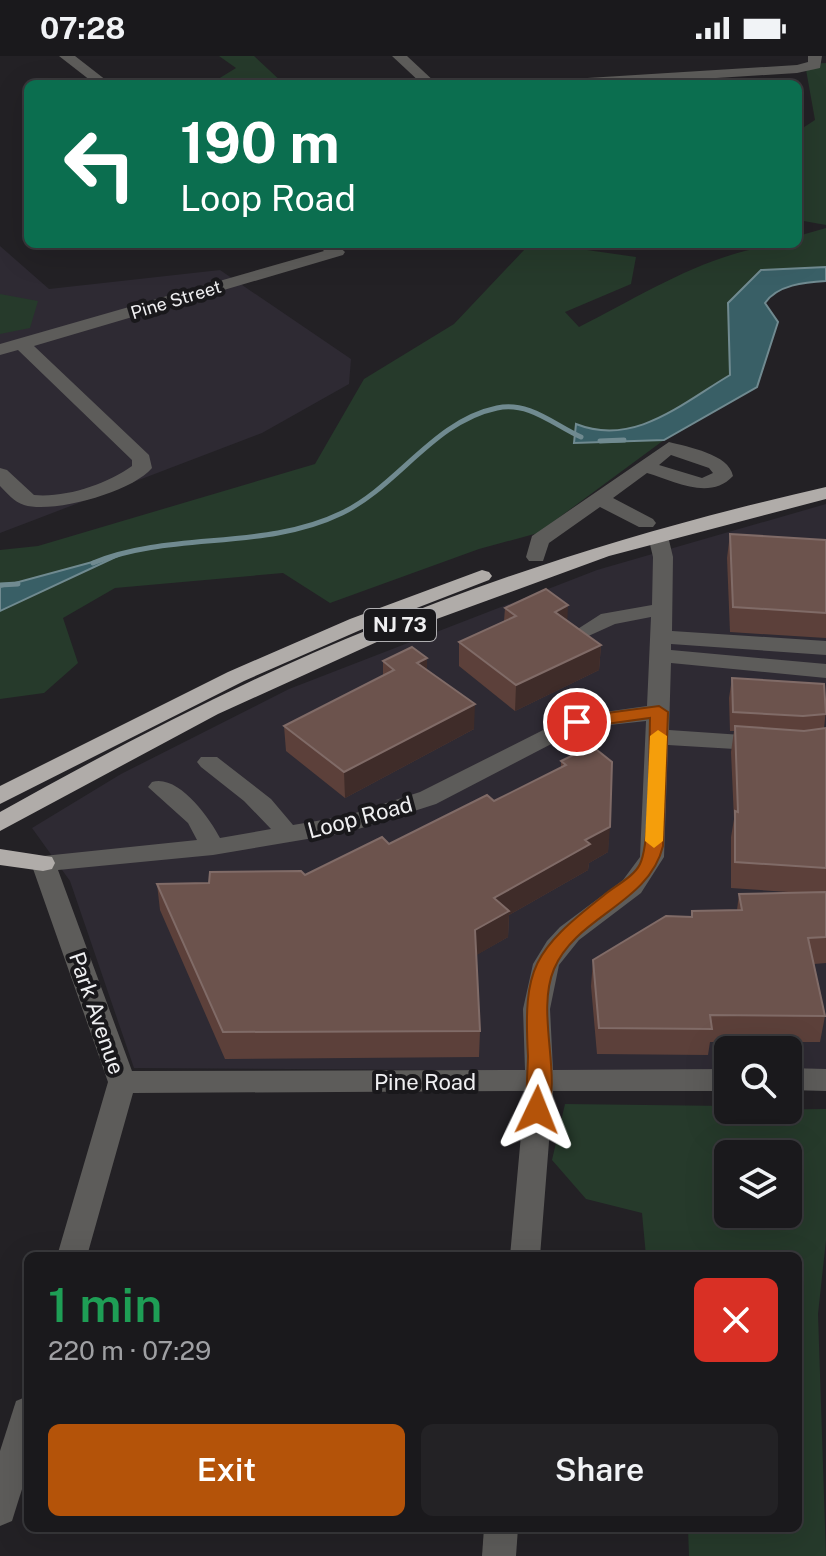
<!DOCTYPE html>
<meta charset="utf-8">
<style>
body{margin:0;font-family:"Public Sans",sans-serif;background:#232225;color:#f1f3f6;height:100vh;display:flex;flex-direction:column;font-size:30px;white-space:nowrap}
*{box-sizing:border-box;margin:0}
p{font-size:26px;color:#9fa0a3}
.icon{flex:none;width:44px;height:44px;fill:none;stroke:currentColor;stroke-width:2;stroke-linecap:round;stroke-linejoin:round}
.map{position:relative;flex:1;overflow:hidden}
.details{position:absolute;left:24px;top:1196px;width:778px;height:280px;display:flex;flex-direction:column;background:#1a191c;border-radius:12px;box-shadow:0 8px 32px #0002,0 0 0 2px #38383b}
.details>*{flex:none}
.guide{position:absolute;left:24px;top:24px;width:778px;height:168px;border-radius:12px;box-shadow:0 8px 32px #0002,0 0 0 2px #38383b;background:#0b6e4f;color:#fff;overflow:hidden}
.controls{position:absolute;left:714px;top:980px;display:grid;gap:16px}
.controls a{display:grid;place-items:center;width:88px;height:88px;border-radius:12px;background:#1a191c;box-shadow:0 8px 32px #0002,0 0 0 2px #38383b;font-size:40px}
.pin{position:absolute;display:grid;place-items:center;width:68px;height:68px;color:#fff;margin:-34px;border:4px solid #fff;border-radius:50%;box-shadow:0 2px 8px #0007}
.me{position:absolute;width:88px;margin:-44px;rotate:2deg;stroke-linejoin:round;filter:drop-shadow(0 0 6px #0008)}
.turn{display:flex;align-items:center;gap:28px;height:168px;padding:0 24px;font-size:36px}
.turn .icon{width:104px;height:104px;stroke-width:2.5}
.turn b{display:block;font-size:56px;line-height:68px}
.round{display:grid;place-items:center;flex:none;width:84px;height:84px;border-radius:12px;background:#232225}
.head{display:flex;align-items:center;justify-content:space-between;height:136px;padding:0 24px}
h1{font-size:48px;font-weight:600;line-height:60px;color:#1e9e55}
.action{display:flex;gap:16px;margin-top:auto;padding:16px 24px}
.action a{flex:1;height:92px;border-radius:12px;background:#b45309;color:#fff;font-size:32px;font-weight:600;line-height:92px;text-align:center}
.action a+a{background:#232225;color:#f1f3f6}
.status{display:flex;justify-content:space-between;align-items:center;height:56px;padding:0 40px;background:#1a191c;direction:ltr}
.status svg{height:22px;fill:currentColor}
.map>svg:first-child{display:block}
</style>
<div class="status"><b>07:28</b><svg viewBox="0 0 49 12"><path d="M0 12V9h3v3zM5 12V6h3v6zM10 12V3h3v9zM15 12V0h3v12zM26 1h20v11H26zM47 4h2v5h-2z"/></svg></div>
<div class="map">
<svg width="826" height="1500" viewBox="0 0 826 1500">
<rect width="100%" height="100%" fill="#232125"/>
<!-- built -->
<g fill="#2e2a33">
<polygon points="0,190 49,233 220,214 351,303 349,328 262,377 0,477"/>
<polygon points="826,448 826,1017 788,1016 788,994 728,994 728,1016 134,1012 70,825 32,772 121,718 289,633 597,514"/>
</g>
<!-- green -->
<g fill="#263a2b" fill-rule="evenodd">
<polygon points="219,0 254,0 284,28 210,28 236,12"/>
<polygon points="826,7 826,169 798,164 798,75 815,64 805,8"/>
<path d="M826 172V211L761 214 728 247 730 319C681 348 635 391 576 368L574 387 664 384 538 477 479 493 330 547 283 517 115 532 63 562 78 607 44 637 0 643V494L38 490 315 408 364 323 454 268 525 193 513 188H578L587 194 636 201 631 228 565 256 579 271C647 237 720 188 798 188V180Z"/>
<polygon points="0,238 38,245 30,272 0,278"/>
<path d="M565 1048 728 1050V1054L826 1053V1184L818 1258 826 1500H689L688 1472H798V1200H646L642 1157 586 1143 552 1104ZM788 1098V1158H728V1098Z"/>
</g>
<!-- water -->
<g fill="#395f66" stroke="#708a90" stroke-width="2">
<path d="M826 211V225C805 226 777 229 765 247L778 266 757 331 664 384 574 387 576 368C634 391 681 348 730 319L728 247 761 214Z"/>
<polygon points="122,498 0,555 0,531"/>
</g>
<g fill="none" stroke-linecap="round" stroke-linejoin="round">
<!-- stream -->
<g stroke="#708a90" stroke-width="5">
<polyline points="600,385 624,384"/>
<path d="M93 507C172 475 264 495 342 457 398 430 434 365 497 352 529 345 554 369 581 381"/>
<polyline points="0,529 18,528"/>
</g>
<!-- minor -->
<g fill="#5d5c5a" fill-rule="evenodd">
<polygon points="59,0 75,0 111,28 95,28"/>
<polygon points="392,0 407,0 437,28 422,28"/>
<polygon points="808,0 822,0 820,12 797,17 621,28 548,28 555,24 797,9 808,6"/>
<path d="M317 188H336L345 196 343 199 34 290 149 399 152 412C132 436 53 458 24 449 14 446 7 437 0 430V412L7 414 34 439C66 442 107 428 132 410V404L18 294 0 299V288L324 195Z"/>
<path d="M669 386C688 391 729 398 733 420 710 445 674 425 647 417L613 442 653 463 656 467 653 471H639L600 451 549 487 543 505H529L526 501 532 480ZM671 399 709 412 713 417 702 422 659 409Z"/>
<path d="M658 474 668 480 673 501 672 575 826 585V599L671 588V594L826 608V622L671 607 669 674 800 683 826 680V694L800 697 668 689 664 801 641 837 579 884 559 909 550 953 553 1014 728 1013V1035H553L540 1200H510L525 1035 133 1037 87 1200H57L108 1026 31 807 34 801 197 784 188 767 148 731 152 726C178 718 209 761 220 782L271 773 244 745 201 711 197 706 201 701H217L271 743 293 769 346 760 420 736 569 661 647 650 651 561 615 568 584 582 573 576 601 558 652 549 653 501 648 480ZM646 665 640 801 623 824 560 871 547 885 533 908 523 953 525 1014 132 1015 58 814 213 799 349 776 436 748 582 672Z"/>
<polygon points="788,1012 826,1013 826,1035 788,1034"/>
<polygon points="28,1340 28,1414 12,1465 0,1470 0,1395 16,1345"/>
<polygon points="484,1472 518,1472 516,1500 482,1500"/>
</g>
<!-- highway -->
<g fill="#b0aca9" fill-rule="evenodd">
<path d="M826 431V443L609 500 390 580 218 658 0 775V756C122 688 245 623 375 571 521 511 672 466 826 431Z"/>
<polygon points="482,514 489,516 492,520 489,524 365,572 244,625 0,748 0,730 228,616 350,563"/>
<polygon points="0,793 52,801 55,807 52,813 43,815 0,809"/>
</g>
</g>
<!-- wall -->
<g fill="#5c403a">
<polygon points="730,478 826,484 826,582 730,576 727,502"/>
<polygon points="505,552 567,565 601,589 599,614 515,655 459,610 459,586 504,565"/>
<polygon points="427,602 427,614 474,673 345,742 286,695 284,670 383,620 383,605"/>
<polygon points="732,622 826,654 824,672 826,672 826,907 814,908 825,960 820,986 710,986 708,999 597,998 591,930 593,904 691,861 692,855 737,854 739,838 803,837 731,832 731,781 734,763 731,696 734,675 730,675 729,642"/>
<polygon points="561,705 612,706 608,796 589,807 588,814 509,859 508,881 476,899 480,975 479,1001 225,1003 160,854 157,828 209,827 305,819 389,788 494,745 561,712"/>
</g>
<!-- shaded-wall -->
<g fill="#3f2c29">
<polygon points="568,549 567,574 555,556"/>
<polygon points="601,589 599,614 515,655 516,629"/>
<polygon points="427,602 427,627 417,607"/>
<polygon points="475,648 474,673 345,742 344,716"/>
<polygon points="610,771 608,796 589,807 588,814 509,859 508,881 475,900 475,874 494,842 585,784"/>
</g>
<!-- building -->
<g fill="#6c534d" stroke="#806b67" stroke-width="2">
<polygon points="730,478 826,484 826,557 733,551"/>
<polygon points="546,533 568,549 555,556 601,589 516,629 459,586 516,560 505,552"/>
<polygon points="412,591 427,602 417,607 475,648 344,716 284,670 394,614 383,605"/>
<polygon points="732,622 824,628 826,658 803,660 733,656"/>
<polygon points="735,670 804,675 826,672 826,812 735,806 735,755 738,756"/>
<polygon points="592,690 612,706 610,771 585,784 590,788 494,842 509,855 475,874 480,975 223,976 157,828 209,827 210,816 301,815 305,819 382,781 389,788 487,739 494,745 566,709 561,705"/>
<polygon points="826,836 826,881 808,882 825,960 710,959 712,973 599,972 593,904 666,860 692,861 692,855 742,854 739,838"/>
</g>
<!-- route -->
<path fill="#b45309" stroke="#753606" stroke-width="2" d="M659 650 668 656 663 790C649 848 576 860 554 913 535 958 564 1024 545 1060L537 1063 530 1060C524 1049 528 1015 528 1000 523 911 533 895 603 840 613 831 634 821 640 808 651 785 649 693 650 662L577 672 569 666 577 661Z"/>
<!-- slow -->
<polygon fill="#f59e0b" points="658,674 667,680 663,785 654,792 645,785 650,680"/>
<g text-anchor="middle" stroke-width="8" stroke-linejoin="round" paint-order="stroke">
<!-- far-street labels -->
<g font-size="18" fill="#efeff1" stroke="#19181b">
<text transform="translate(176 244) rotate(-17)" y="6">Pine Street</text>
</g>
<!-- shield labels -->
<rect fill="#19181b" stroke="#afaeb1" stroke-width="2" x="364" y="553" width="72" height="32" rx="6"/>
<g font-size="20" font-weight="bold" fill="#efeff1">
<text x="400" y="576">NJ 73</text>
</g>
<!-- street labels -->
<g font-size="22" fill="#efeff1" stroke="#19181b">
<text transform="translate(360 761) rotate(-15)" y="8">Loop Road</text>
<text transform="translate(97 957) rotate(71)" y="8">Park Avenue</text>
<text x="425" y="1034">Pine Road</text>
</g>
</g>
</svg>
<div class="controls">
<a><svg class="icon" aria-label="search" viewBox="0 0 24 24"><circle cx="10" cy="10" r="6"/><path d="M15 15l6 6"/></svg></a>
<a><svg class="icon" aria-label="layers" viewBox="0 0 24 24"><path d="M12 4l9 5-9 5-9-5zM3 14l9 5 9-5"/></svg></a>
</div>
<div class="pin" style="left:577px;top:666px;background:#d93025"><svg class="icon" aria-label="arrive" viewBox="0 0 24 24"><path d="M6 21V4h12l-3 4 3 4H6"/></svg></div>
<svg class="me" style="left:537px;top:1054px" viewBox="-20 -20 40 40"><path d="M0-17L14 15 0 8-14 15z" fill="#b45309" stroke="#fff" stroke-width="4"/></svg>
<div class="guide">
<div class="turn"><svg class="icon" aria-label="left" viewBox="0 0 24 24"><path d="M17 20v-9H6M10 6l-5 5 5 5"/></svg><div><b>190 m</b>Loop Road</div></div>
</div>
<section class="details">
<div class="head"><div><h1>1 min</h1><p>220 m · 07:29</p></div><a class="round" style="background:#d93025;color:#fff"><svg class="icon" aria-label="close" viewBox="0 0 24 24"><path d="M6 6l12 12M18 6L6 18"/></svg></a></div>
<div class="action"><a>Exit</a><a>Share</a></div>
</section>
</div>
